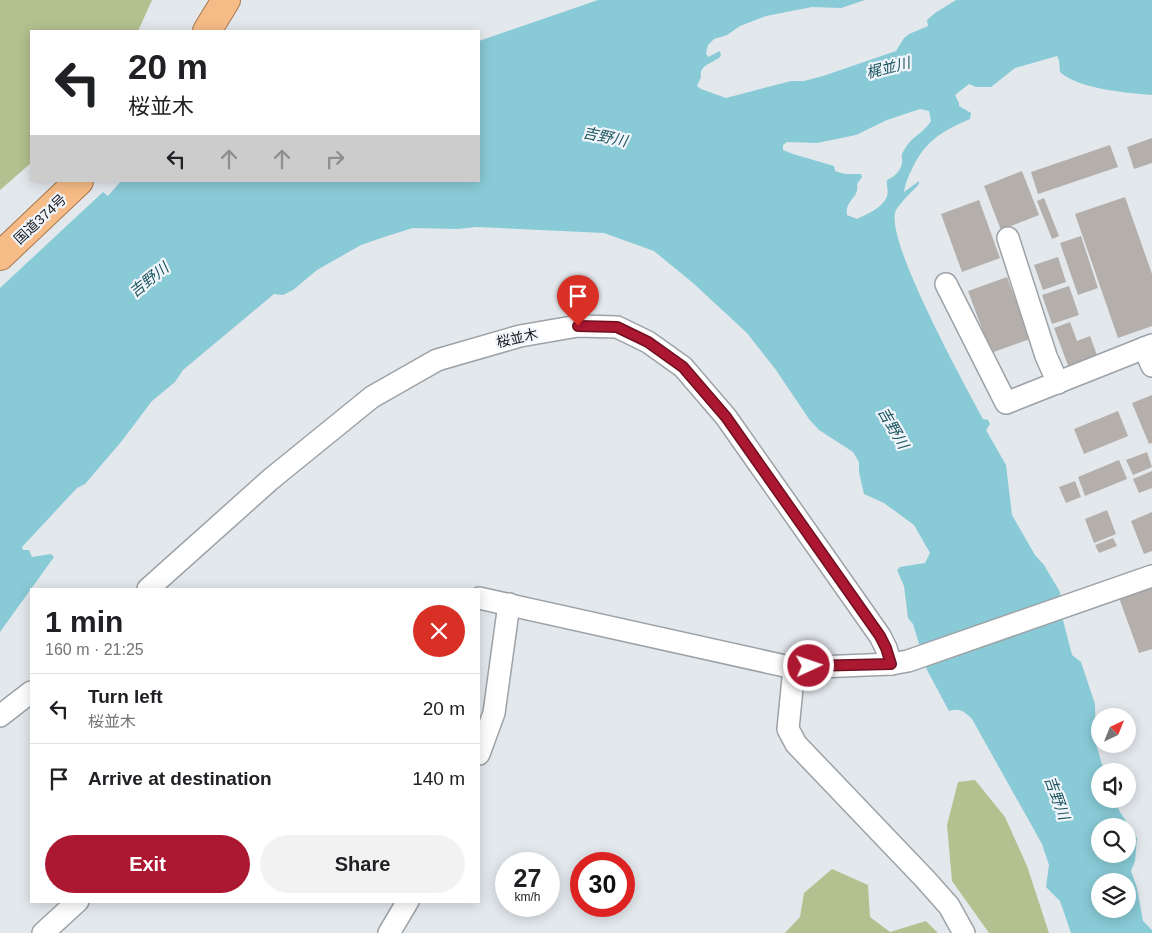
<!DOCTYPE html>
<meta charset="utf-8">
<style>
body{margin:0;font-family:Helvetica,"Noto Sans JP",sans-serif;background:#f2f2f2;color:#202124;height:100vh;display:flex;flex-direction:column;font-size:19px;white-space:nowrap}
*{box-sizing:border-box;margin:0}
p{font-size:16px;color:#757577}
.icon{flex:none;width:28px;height:28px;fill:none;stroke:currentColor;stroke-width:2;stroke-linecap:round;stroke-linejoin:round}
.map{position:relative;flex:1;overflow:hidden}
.panel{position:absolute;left:30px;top:588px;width:450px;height:315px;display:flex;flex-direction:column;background:#fff;border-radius:0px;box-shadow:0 2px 12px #0003}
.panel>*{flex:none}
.guide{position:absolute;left:30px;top:30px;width:450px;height:152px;border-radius:0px;box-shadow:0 2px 12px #0003;background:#fff;color:#202124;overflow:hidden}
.needle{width:32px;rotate:43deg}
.fabs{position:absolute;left:1091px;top:708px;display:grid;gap:10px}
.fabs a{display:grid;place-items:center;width:45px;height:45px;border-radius:50%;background:#fff;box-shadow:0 2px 12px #0003;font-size:25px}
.speed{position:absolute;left:495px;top:852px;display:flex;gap:10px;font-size:25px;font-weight:700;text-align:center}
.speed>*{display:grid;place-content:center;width:65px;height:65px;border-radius:50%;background:#fff;box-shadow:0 2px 12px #0003;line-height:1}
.speed small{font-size:12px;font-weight:400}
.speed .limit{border:8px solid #d22;background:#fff;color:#111}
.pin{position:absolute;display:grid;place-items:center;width:42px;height:42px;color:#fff;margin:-51px -21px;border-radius:50% 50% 50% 0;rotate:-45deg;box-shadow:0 0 5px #0007}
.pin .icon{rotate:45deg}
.me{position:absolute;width:55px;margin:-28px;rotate:87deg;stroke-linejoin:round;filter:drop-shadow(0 0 4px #0008)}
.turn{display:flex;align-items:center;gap:18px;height:105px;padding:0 15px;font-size:22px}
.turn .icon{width:65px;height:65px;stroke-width:2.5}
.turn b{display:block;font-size:35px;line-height:42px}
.lanes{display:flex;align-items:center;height:48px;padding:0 15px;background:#0003;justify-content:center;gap:25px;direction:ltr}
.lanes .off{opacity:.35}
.round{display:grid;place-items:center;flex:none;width:52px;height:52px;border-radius:26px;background:#f2f2f2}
.headline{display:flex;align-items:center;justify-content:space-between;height:85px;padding:0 15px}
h1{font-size:30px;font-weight:700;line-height:38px}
.primary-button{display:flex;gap:10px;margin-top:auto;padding:10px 15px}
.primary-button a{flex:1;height:58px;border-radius:30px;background:#ac1732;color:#fff;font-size:20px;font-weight:700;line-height:58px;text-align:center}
.primary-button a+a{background:#f2f2f2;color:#202124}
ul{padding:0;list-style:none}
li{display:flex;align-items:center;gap:15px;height:70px;padding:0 15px;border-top:1px solid #e0e0e0}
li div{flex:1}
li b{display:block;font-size:19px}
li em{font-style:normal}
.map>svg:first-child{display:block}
</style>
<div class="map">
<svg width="1152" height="933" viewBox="0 0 1152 933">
<rect width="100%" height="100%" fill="#e3e8ed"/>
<!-- forest -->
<g fill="#b2c18f">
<polygon points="0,0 152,0 138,31 31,31 31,163 0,190"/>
<polygon points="975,780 1005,817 1027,866 1049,933 989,933 952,881 947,825 958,782"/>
<polygon points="832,869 868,885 870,917 890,932 926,921 938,933 785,933 800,917 804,893"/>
</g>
<!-- water -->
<path fill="#88cad6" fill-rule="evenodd" d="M598 0H865L841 8 812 7 766 16 740 26 727 35 714 39 708 45 706 53 708 57 720 51 721 56C713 64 699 64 701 77L697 86 701 89 726 98 791 81H804L823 76 896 51 904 38 909 34 926 27 928 26 927 20 935 13 956 0H1152V95C1128 93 1078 89 1060 72L1059 60 1057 56 1015 68 991 87H976L969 84 955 95 959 103V106L971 113 970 119C942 131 925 141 912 169 908 177 905 184 904 192L919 181V184C914 190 897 205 895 213 888 246 964 383 983 419L988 420 990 424 986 430 1006 465 1012 515 1035 555 1044 565 1060 592 1063 620 1072 655 1081 662 1095 704 1096 744 1104 771H1100V799H1114L1120 812 1137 838 1135 861 1131 871 1137 888 1143 921 1152 930V933H1071L1060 901 1046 887 1049 865 1042 844 972 719C964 711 959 708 949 711L927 670 913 624 908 618 904 586 897 570 900 567 925 563 930 553 914 525 884 503 864 494 859 472V462L853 452 819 430 809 419 776 370 747 333 693 283 654 251 604 233 476 227 458 229 413 228 387 236 361 245 317 270 293 290 283 295 274 294 183 370 175 382 152 401 121 442 85 484 77 488 22 547 23 550H29L32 557 51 554 54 557 0 632V288L103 192 108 196 121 181H479V41ZM920 109 929 111 931 121C922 135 911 136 903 152 900 156 903 158 902 163 901 171 894 177 887 180 886 186 889 191 887 196 883 208 867 214 857 219L847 215C844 200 860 198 857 184L862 177 861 174H845L835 171 834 166 793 154 783 150V145L787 142 817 143 856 135 887 120ZM1100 826H1128V854H1100ZM1100 881H1128V909H1100Z"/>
<!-- building -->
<g fill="#b5afab">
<polygon points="1152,138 1152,163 1134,169 1127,147"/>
<polygon points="1110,145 1118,167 1038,194 1031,172"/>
<polygon points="1022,171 1039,215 1001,230 984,186"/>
<polygon points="1125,197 1152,274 1152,326 1118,338 1075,214"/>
<polygon points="1044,198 1059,236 1052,239 1037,201"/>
<polygon points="979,200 1000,258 962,272 941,214"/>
<polygon points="1081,236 1098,288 1078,295 1060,243"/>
<polygon points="1058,257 1066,282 1043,290 1034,265"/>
<polygon points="1007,277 1030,339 991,353 968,291"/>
<polygon points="1069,286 1079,315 1052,324 1042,295"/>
<polygon points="1070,322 1077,341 1090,336 1098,358 1069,368 1054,328"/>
<polygon points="1152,395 1152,443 1149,444 1132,403"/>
<polygon points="1118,411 1128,436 1084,454 1074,429"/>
<polygon points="1147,452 1152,467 1133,475 1126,460"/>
<polygon points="1119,460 1127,479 1085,496 1078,477"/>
<polygon points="1152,471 1152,488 1139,493 1133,479"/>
<polygon points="1075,481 1081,497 1066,503 1059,487"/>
<polygon points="1107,510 1116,534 1094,543 1085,519"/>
<polygon points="1152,512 1152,551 1144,554 1131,521"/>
<polygon points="1113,538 1117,546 1099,553 1095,545"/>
<polygon points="1152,583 1152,649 1139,653 1118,595"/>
</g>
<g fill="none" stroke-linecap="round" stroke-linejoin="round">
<!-- minor casing -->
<g stroke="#9da2a7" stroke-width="24">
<g id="minor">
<polyline points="1008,238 1046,356 1058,383"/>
<polyline points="946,284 1006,403 1152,345"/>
<polyline points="1144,348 1152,366"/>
<polyline points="148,589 271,479 372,397 437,360 520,336 578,326 617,327 648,342 683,367 726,417 880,636 886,648 891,664"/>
<polyline points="479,598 794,668 891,664 908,661 1152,576"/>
<polyline points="794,668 788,729 796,744 925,879 949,906 964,933"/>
<polyline points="0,716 31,692"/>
<polyline points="479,754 494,713 509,604"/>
<polyline points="43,933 78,901"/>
<polyline points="389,933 408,901"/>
</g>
</g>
<!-- trunk casing -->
<g stroke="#a7794e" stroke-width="30">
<g id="trunk">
<polyline points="207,31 226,0"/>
<polyline points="0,256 79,181"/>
</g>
</g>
<!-- minor -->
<use href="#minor" stroke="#fff" stroke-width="21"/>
<!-- trunk -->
<use href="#trunk" stroke="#f6bc87" stroke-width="28"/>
</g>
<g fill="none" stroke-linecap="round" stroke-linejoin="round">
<!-- route casing -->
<g stroke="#700f20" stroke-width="12">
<polyline id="route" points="578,326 617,327 648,342 683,367 726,417 880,636 886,648 891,664 809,666"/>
</g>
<!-- route -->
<use href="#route" stroke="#ac1732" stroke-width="9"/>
</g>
<g text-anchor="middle" stroke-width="4.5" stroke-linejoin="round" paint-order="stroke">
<!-- street labels -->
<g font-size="14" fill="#17191b" stroke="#f0f5fb">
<text transform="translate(40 219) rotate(-43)" y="5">国道374号</text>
<text transform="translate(517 338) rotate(-13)" y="5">桜並木</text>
</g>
<!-- water labels -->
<g font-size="15" font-style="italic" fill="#1c555e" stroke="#f0f5fb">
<text transform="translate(888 68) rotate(-14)" y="5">梶並川</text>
<text transform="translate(605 137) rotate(12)" y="5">吉野川</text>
<text transform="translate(149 280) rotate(-39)" y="5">吉野川</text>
<text transform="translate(893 428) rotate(60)" y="5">吉野川</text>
<text transform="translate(1057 798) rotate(70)" y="5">吉野川</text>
</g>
</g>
</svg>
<div class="fabs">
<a><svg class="needle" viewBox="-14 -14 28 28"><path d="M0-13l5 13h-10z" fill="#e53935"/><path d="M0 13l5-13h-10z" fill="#757577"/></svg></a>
<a><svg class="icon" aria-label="sound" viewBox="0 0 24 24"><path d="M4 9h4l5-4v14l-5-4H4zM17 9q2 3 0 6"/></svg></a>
<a><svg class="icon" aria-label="search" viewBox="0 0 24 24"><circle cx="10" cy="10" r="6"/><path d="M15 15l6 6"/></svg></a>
<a><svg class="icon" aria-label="layers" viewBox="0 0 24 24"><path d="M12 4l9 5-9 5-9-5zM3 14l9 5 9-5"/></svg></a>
</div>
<div class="speed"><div>27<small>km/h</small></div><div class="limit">30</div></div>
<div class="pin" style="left:578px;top:326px;background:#d93025"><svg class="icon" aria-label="arrive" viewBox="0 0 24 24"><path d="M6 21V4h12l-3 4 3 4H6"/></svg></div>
<svg class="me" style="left:809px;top:666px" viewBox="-20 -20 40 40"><circle r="17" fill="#ac1732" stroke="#fff" stroke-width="3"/><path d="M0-11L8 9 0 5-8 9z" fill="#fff"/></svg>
<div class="guide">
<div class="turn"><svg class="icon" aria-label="left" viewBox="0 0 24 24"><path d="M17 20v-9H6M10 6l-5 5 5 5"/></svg><div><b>20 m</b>桜並木</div></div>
<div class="lanes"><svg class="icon" aria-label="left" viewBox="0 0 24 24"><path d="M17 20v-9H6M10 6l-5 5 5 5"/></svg><svg class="icon off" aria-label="ahead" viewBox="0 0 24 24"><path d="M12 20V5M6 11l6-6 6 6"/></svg><svg class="icon off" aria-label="ahead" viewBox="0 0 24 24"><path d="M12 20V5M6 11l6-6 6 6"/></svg><svg class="icon off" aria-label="right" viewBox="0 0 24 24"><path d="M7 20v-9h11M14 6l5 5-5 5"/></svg></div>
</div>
<section class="panel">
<div class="headline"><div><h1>1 min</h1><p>160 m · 21:25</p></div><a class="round" style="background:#d93025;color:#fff"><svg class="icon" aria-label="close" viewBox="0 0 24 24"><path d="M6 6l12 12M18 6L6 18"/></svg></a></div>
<ul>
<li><svg class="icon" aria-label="left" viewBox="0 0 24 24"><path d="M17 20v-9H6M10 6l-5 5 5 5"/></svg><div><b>Turn left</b><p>桜並木</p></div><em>20 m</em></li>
<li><svg class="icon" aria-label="arrive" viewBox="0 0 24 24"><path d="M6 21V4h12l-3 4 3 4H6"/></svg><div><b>Arrive at destination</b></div><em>140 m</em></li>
</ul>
<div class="primary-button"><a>Exit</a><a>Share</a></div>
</section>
</div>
